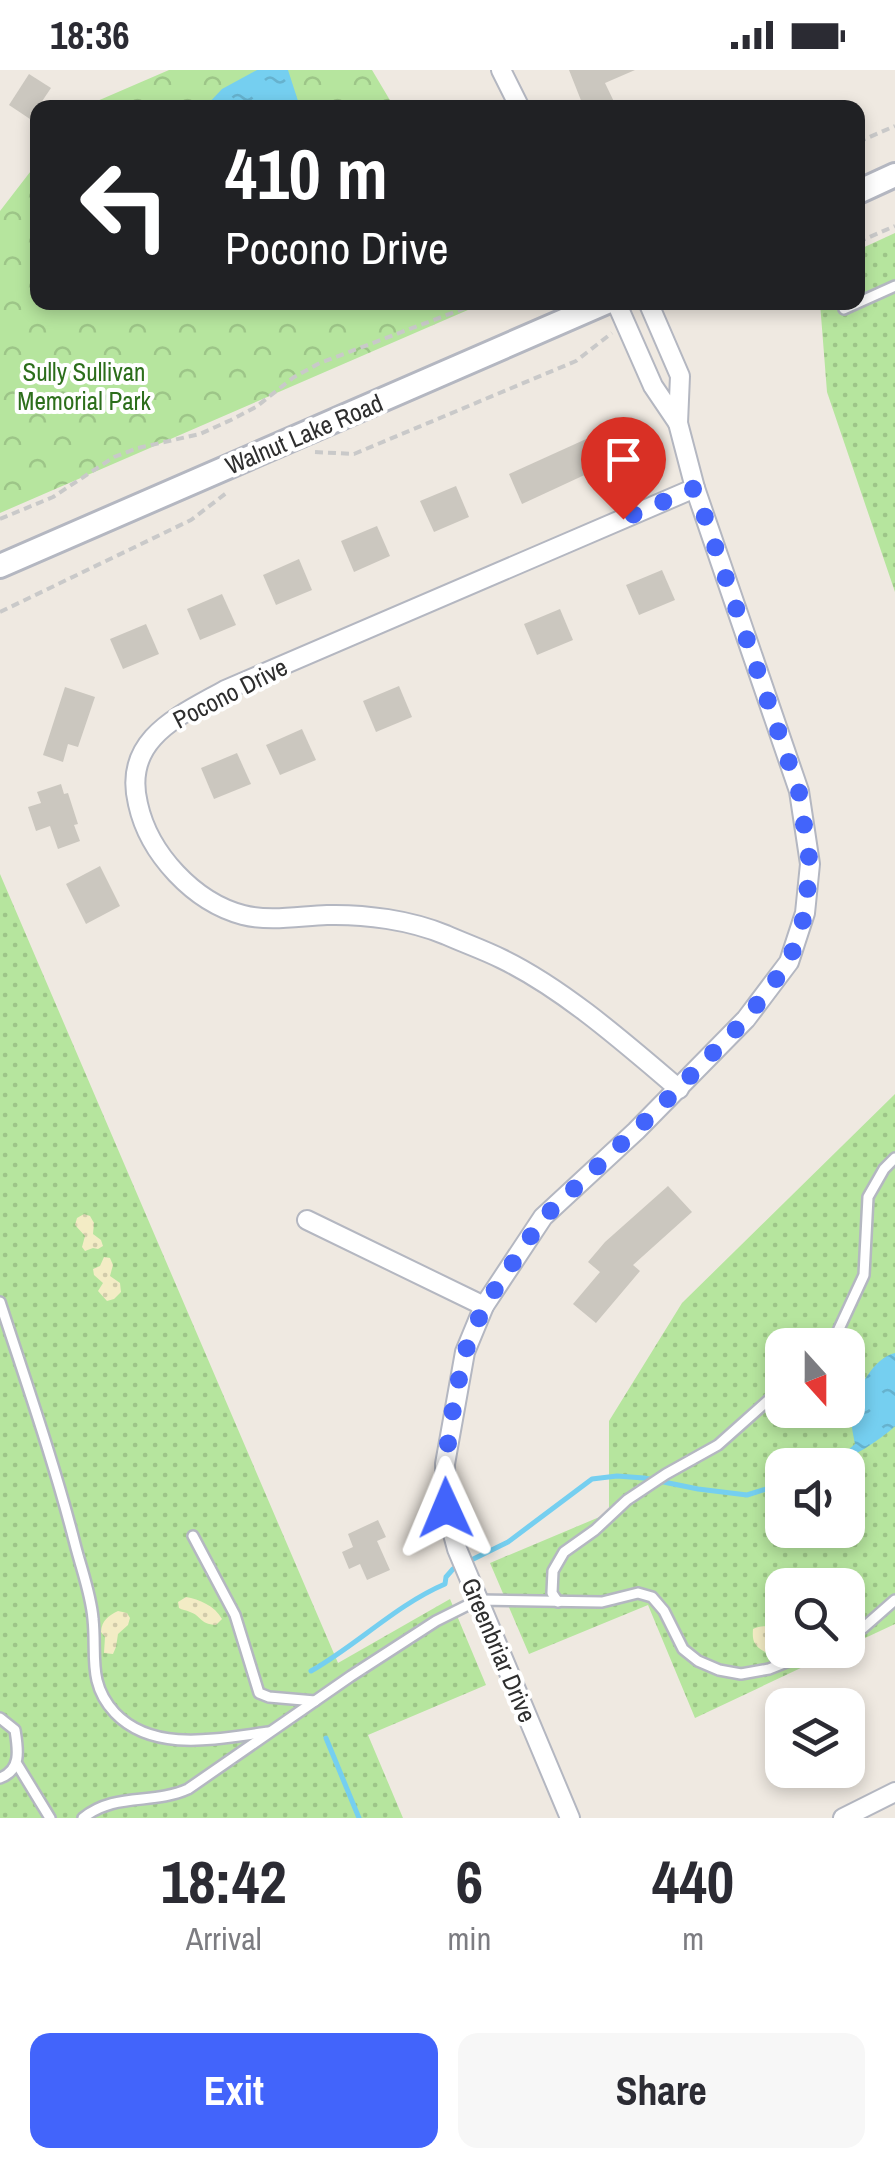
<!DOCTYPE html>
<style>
body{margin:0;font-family:"Archivo Narrow",sans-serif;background:#f7f7f7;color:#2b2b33;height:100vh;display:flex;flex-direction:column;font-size:38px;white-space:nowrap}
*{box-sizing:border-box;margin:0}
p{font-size:32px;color:#7c7c81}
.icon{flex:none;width:55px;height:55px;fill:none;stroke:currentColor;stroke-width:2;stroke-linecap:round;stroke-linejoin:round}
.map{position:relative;height:1748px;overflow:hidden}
.drawer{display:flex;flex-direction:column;background:#fff;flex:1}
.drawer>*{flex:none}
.top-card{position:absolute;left:30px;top:30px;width:835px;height:210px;border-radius:20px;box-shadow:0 5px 15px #0003;background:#202124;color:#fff;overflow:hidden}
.needle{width:65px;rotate:159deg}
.tools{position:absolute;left:765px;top:1258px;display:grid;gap:20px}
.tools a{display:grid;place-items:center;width:100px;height:100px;border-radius:20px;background:#fff;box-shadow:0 5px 15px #0003;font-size:50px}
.pin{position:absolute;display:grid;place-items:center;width:85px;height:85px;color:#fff;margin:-102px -42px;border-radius:50% 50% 50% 0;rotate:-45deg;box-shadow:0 0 10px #0007}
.pin .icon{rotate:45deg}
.me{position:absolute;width:110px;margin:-55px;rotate:359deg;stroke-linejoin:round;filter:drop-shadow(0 0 8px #0008)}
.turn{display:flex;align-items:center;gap:35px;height:210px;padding:0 30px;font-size:45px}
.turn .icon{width:130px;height:130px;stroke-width:2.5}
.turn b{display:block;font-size:70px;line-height:85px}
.eta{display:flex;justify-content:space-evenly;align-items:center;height:170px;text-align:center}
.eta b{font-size:60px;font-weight:700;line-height:70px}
.primary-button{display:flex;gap:20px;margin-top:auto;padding:20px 30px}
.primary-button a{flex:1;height:115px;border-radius:20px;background:#4264fb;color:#fff;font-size:40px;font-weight:700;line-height:115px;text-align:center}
.primary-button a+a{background:#f7f7f7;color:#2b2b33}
.status{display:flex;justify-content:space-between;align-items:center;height:70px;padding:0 50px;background:#fff;direction:ltr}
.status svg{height:28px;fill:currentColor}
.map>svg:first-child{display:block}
</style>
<div class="status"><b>18:36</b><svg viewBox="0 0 49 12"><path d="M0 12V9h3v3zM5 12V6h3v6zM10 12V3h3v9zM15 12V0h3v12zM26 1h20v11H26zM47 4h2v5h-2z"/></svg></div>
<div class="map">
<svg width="895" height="1748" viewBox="0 0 895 1748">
<defs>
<pattern id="grass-dots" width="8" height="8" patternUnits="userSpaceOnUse" patternTransform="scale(2.5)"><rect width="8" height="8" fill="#b6e59e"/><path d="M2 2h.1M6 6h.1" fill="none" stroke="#9dc588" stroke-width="1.8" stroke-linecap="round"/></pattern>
<pattern id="forest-crowns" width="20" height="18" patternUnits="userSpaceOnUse" patternTransform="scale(2.5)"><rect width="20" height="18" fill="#b6e59e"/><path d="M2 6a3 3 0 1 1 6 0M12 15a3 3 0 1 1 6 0" fill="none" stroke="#9dc588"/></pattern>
<pattern id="sand-dots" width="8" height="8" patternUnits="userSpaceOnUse" patternTransform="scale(2.5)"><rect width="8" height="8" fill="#f3ecc5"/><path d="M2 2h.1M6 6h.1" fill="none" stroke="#d1cbaa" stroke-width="1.8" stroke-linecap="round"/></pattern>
<pattern id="water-ripples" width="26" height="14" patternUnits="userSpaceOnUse" patternTransform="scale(2.5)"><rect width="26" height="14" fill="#75cff0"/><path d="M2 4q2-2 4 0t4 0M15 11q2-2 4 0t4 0" fill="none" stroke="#66b2ce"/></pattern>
</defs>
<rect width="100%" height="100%" fill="#efe9e1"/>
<!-- grass -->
<g fill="url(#grass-dots)" fill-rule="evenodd">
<polygon points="895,163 895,522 827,322 820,233 858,232 858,180"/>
<polygon points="0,804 338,1593 450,1529 486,1615 368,1665 403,1748 0,1748"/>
<path d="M895 1024V1554L848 1576V1515H782V1580H839L695 1648 648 1535 529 1584 490 1493 609 1443V1351L682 1233ZM782 1275H848V1340H782ZM782 1395H848V1460H782Z"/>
</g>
<!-- forest -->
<g fill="url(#forest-crowns)">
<polygon points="169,0 372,0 394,37 81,38"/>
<polygon points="37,93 38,232 484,233 0,443 0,141"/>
</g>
<!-- sand -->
<g fill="url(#sand-dots)">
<polygon points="84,1144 90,1146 94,1153 93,1164 101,1170 103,1176 98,1179 93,1178 85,1181 82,1177 85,1166 75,1155 77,1148"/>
<polygon points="104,1187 110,1188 113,1195 110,1206 120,1213 121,1222 114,1229 107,1231 98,1221 103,1213 94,1205 93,1199 100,1196"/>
<path d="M186 1527C199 1529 215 1536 222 1549L216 1555C199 1554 201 1545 190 1542 186 1540 182 1540 179 1538L178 1532Z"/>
<path d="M118 1541 127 1543 130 1548 128 1555 118 1564 116 1577 113 1584 104 1583 105 1567 101 1562C102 1550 108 1546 118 1541Z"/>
<path d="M782 1545V1566L778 1567 765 1582C754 1576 752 1571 753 1559 765 1553 777 1561 782 1545Z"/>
</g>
<!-- water -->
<g fill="url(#water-ripples)">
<polygon points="257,0 288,0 300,37 205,37 222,19"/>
<path d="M895 1283V1356C885 1366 857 1385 844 1389L847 1381 855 1374C853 1363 850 1352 852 1341 857 1320 873 1288 895 1283Z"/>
</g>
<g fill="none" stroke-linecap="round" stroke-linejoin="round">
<!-- stream -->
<g stroke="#75cff0" stroke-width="5">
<polyline points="829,1395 844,1389"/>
<path d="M311 1601C357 1575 396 1535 445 1514L446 1507 453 1499 508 1472 592 1409 617 1406 644 1408 698 1419 747 1425 782 1414"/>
<polyline points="326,1668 359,1748"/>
</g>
</g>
<!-- building -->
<g fill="#cbc7bf">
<polygon points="569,0 635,0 605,13 617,38 584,38"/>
<polygon points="29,4 51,18 30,49 9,35"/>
<polygon points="606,360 619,389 522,434 509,404"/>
<polygon points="456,416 469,447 434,462 420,431"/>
<polygon points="377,456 390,486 354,502 341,471"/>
<polygon points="299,489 312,520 276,535 263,505"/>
<polygon points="662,500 675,530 639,545 626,515"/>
<polygon points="222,524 236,555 200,570 187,539"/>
<polygon points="560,539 573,570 537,585 524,554"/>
<polygon points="146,554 159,584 123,599 110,569"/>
<polygon points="399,616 412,647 376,662 363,631"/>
<polygon points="65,617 95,627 78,677 68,674 63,692 43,685"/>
<polygon points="302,659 316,690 280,705 266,675"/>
<polygon points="237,683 251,714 214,729 201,698"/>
<polygon points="61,714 64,724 68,723 78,754 74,755 80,771 58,779 50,756 36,761 28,737 41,733 37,722"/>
<polygon points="100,796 120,836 86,854 66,814"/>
<polygon points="668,1116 692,1142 633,1195 640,1201 596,1253 573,1234 600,1202 588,1192 605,1172"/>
<polygon points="378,1450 386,1467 377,1471 390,1500 367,1510 360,1494 349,1499 342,1482 353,1477 348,1464"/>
</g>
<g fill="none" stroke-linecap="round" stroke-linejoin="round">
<!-- service casing -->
<g stroke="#b4b7c1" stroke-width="14">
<g id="service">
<polyline points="844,239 895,216"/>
<path d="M0 1232C26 1312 54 1392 75 1474 81 1498 91 1524 93 1549 97 1585 87 1613 115 1643 154 1684 220 1668 269 1662"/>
<polyline points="828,1275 838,1261 864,1205 868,1127 884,1099 895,1088"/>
<polyline points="193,1466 235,1545 259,1623 269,1627 315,1631"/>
<polyline points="558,1532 552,1523 553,1501 564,1482 595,1460 627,1430 666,1404 718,1375 782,1318"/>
<polyline points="848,1566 863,1558 895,1530"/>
<path d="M0 1648 15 1660C18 1679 22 1700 0 1708"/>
<polyline points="17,1694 50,1748"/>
<path d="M83 1748C115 1722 153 1735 188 1719L351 1606 436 1551 478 1530 602 1532 638 1523 652 1527 664 1541 683 1579 698 1591 719 1600 741 1604 769 1599 817 1580"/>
</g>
</g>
<!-- minor casing -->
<g stroke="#b4b7c1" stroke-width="22">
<g id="minor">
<polyline points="501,0 520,38"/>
<polyline points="616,232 653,316 678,353 680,306 648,232"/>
<path d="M679 1019C626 974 564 919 502 889 484 880 464 873 446 865 410 850 365 844 327 845 300 846 270 852 243 845 194 832 149 784 138 734 122 669 179 646 225 620L695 418"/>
<polyline points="307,1150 484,1236"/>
<polyline points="570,1748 457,1479 446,1438 445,1394 465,1282 484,1236 543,1147 636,1061 746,949 789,892 805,843 810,794 799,721 695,418 678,353"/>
<polyline points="843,1748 895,1722"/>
</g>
</g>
<!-- tertiary casing -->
<g stroke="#b4b7c1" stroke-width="28">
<g id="tertiary">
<polyline points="858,122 895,105"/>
<polyline points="0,496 607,232"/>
</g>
</g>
<!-- path -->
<g stroke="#c9c9c9" stroke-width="4" stroke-dasharray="8 5" stroke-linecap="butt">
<polyline points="858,72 895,56"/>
<polyline points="858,172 895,156"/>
<polyline points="672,238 716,232"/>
<polyline points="315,382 354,384 576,291 612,263"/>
<polyline points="0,449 53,427 114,387 138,378 200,364 231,350 256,337 294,307 320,293 481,232"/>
<polyline points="0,542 191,450 229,421"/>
</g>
<!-- service -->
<use href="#service" stroke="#fff" stroke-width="9"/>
<!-- minor -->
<use href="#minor" stroke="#fff" stroke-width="18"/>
<!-- tertiary -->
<use href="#tertiary" stroke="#fff" stroke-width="22"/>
</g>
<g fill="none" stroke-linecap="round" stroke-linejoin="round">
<!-- route -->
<polyline stroke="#4264fb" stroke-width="18" stroke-dasharray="0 32.4" points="446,1438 445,1394 454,1332 465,1282 484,1236 543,1148 657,1040 746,949 789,892 805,844 810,794 799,722 695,418 623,449"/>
</g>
<g text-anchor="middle" stroke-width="8" stroke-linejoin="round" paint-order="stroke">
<!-- park labels -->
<g font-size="25" fill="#2c6e1b" stroke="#fff">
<text x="84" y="311">Sully Sullivan<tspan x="84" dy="29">Memorial Park</tspan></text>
</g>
<!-- street labels -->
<g font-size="25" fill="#2e2e2e" stroke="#fff">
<text transform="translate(304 364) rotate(-23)" y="9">Walnut Lake Road</text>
<text transform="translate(230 623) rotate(-27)" y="9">Pocono Drive</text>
<text transform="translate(499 1580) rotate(67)" y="9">Greenbriar Drive</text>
</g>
</g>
</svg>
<div class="tools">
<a><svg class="needle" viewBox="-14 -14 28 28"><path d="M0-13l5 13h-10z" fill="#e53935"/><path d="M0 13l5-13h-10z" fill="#7c7c81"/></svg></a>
<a><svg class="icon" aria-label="sound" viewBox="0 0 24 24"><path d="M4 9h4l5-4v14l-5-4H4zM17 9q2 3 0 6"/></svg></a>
<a><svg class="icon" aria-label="search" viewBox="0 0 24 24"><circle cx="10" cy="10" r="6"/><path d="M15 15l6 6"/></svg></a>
<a><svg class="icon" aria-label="layers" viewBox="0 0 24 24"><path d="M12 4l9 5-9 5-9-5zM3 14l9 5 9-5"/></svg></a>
</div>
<div class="pin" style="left:623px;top:449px;background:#d93025"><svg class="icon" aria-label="arrive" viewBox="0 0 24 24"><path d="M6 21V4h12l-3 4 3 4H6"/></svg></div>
<svg class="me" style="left:446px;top:1438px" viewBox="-20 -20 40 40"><path d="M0-17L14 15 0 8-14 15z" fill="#4264fb" stroke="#fff" stroke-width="4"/></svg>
<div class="top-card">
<div class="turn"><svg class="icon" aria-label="left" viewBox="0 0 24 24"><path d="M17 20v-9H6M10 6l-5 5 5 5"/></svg><div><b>410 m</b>Pocono Drive</div></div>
</div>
</div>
<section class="drawer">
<div class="eta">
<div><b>18:42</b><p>Arrival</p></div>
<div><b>6</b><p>min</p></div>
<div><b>440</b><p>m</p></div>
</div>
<div class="primary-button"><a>Exit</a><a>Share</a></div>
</section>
